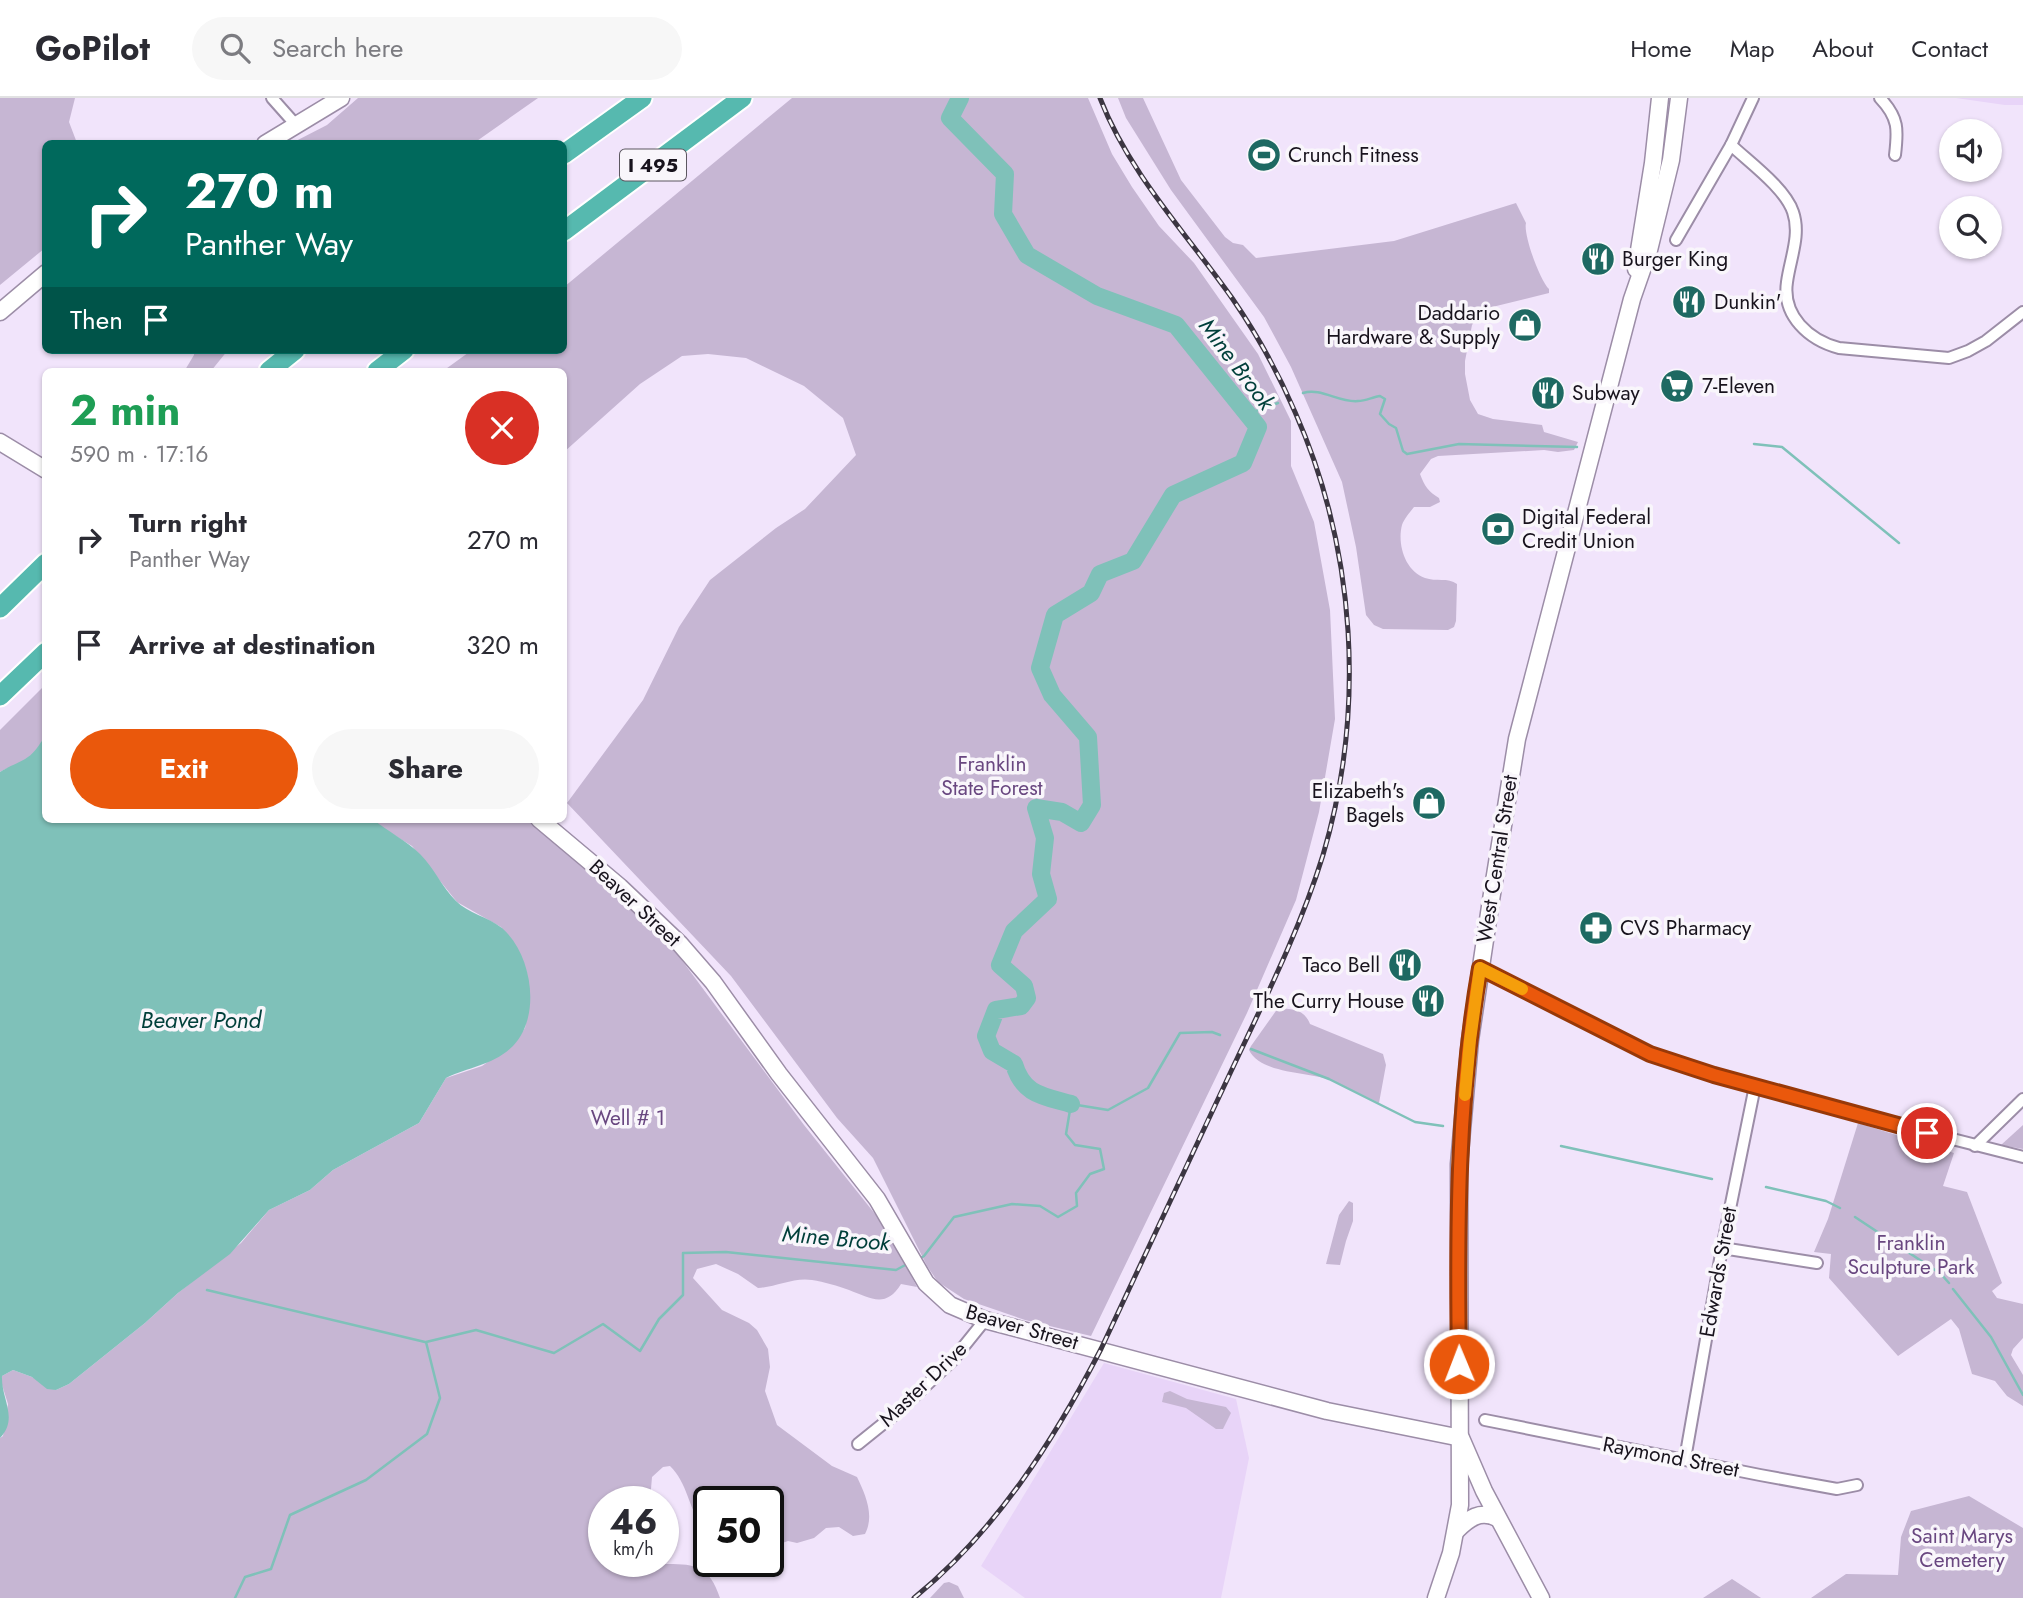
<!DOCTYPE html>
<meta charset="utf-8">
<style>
body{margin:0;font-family:Jost,sans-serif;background:#f7f7f7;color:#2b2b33;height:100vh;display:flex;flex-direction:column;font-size:26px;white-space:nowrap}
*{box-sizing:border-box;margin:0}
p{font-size:23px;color:#7c7c81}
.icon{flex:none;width:38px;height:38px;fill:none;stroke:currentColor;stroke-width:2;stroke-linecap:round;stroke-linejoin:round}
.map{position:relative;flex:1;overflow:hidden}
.side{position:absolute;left:42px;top:270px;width:525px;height:455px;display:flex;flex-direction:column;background:#fff;border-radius:10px;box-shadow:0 2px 5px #0004}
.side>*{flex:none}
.top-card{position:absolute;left:42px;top:42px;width:525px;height:214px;border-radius:10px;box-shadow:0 2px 5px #0004;background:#00695c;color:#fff;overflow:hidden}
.controls{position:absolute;left:1939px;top:21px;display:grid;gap:14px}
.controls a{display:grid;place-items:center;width:63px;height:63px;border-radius:50%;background:#fff;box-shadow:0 2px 5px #0004;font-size:35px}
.speed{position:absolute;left:588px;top:1388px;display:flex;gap:14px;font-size:35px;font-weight:700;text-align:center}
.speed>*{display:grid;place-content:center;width:91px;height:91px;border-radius:50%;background:#fff;box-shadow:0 2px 5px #0004;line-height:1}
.speed small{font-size:18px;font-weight:400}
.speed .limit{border:4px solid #111;border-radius:10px;background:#fff;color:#111}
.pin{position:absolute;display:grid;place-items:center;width:60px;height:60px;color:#fff;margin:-30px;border:4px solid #fff;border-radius:50%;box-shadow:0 2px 7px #0007}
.me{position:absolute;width:77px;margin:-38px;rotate:359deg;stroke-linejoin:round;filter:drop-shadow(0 0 5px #0008)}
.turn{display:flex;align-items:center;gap:24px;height:147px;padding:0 28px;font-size:32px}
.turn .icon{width:91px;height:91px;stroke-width:2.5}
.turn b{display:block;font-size:49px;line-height:60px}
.then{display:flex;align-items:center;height:66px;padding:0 28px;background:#0003;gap:14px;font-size:26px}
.round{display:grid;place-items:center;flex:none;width:74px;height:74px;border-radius:37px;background:#f7f7f7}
.summary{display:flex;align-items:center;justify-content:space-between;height:119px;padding:0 28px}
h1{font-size:42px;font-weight:700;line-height:52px;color:#1e9e55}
.button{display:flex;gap:14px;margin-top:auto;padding:14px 28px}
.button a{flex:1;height:80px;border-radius:42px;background:#ea580c;color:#fff;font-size:28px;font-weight:700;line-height:80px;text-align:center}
.button a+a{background:#f7f7f7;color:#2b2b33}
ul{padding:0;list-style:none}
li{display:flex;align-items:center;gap:21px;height:105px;padding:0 28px}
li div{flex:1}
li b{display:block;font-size:26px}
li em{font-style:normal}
header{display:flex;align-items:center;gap:42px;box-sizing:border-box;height:98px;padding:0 35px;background:#fff;border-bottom:2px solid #e1e1e2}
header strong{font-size:33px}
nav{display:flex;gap:38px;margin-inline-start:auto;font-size:24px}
.search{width:490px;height:63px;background:#f7f7f7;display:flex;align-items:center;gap:18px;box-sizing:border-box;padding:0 24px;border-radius:38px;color:#7c7c81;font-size:26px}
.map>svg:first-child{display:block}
</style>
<header>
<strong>GoPilot</strong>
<div class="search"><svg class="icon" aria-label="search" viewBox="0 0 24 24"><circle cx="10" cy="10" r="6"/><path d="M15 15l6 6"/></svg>Search here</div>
<nav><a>Home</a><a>Map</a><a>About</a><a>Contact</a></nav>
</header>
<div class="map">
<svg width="2023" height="1500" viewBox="0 0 2023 1500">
<rect width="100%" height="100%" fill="#f1e4fb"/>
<!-- built -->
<g fill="#e8d4f8">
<polygon points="1956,0 2023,0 2023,7 2005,7"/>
<polygon points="1104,1265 1236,1301 1249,1360 1221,1500 1025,1500 981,1468"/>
</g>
<!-- green -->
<g fill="#c6b6d3">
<polygon points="0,0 75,0 69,24 77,45 46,46 45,150 0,187"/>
<polygon points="358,0 538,0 474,45 292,45 327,27"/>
<polygon points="792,0 1088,0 1112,56 1132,89 1159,128 1194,165 1258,256 1291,323 1291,368 1314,424 1330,512 1335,621 1319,714 1296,802 1247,915 1091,1238 1025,1222 964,1201 938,1184 927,1168 873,1060 837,1020 731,878 567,705 643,602 679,529 710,482 776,430 805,411 856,357 843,320 804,288 746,260 708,256 682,258 640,286 564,354 564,273 443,273 472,252 564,252 564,189"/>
<path d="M1118 0H1143L1181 82 1225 139 1233 145 1243 147 1256 160 1394 143 1516 105 1526 125C1523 136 1540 183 1549 191V195L1484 211 1472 227 1465 263V276L1470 302 1478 316 1493 321 1542 327 1544 334 1578 344 1574 352 1558 354 1544 352 1438 358 1431 361 1420 376C1425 389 1428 393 1439 400L1440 404 1430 409H1414C1410 414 1404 421 1402 427 1397 446 1405 473 1425 480 1436 484 1448 479 1457 486L1456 523 1454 529 1448 532 1383 531 1374 527 1366 517 1356 449 1342 384 1291 269 1264 219 1171 92 1126 20Z"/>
<polygon points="194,252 228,252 211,273 187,273 185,272 194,257"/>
<path d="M45 587C45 617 53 643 25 663 18 668 8 669 0 674V632Z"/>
<path d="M373 721H528L640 816 678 857 804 1027 887 1131 917 1189 901 1186C886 1211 870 1200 849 1192 838 1188 824 1184 812 1182 794 1179 776 1189 758 1190L738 1176 716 1166 697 1171 693 1180 722 1212 749 1225 757 1232 768 1251 770 1269 765 1293 777 1327 832 1368 857 1379C865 1396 875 1417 865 1436L853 1438 839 1429 826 1430 814 1440 797 1445 788 1443 768 1450V1404H709V1435C688 1417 690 1387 670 1368L663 1369 652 1379 650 1403 604 1404V1463H652L655 1466C690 1466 708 1463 720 1500H0V1340L3 1338 8 1306 2 1287V1278L13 1272 32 1279 56 1292 69 1286 145 1225 178 1195 241 1145 269 1112 310 1092 333 1072 419 1025 446 980 482 968 514 946 525 930 528 912 527 874 501 829 457 804 412 748 384 731Z"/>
<path d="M1278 910C1293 911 1304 911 1310 926L1383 956 1386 967 1379 1005C1364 998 1349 990 1334 983 1313 974 1261 977 1249 952L1251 948Z"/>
<polygon points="1858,1025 1954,1055 1943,1088 1967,1094 2002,1185 1992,1193 1997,1200 2023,1206 2023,1240 2013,1251 2011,1257 2023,1277 2023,1308 2007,1298 1995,1283 1972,1276 1959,1231 1951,1221 1898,1258 1829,1180 1831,1156 1814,1154 1828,1121"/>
<polygon points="2023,1027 2023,1051 2001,1047"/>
<polygon points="1349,1103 1353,1105 1353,1123 1346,1143 1340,1167 1326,1166 1339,1117"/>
<polygon points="1170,1293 1187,1301 1226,1309 1231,1315 1223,1331 1216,1331 1186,1310 1162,1304 1164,1295"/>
<polygon points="1969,1398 2023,1430 2023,1500 1811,1500 1846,1476 1898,1477 1901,1439 1911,1413"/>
<polygon points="1732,1481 1761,1500 1703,1500"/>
<polygon points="949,1484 958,1488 964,1500 930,1500 944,1485"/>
</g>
<!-- water -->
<path fill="#7fc1b9" d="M45 637 46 721H373C388 734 406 742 420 756 434 770 442 789 456 803 468 815 488 819 502 830 532 856 542 918 513 948 494 967 469 969 446 980L419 1025 333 1072 310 1092 269 1112 230 1156 178 1195 145 1225 69 1286 56 1292 47 1291 32 1279 13 1272 2 1278C1 1301 19 1320 0 1340V674C23 660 30 665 45 637Z"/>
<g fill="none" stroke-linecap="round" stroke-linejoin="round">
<!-- stream -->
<g stroke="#7fc1b9" stroke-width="2.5">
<path d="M1303 295C1321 289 1339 305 1358 303 1365 303 1373 299 1380 298L1385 301 1380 316 1389 326 1396 330 1403 353 1407 356 1459 346 1577 349"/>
<polyline points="1248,316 1278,305"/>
<polyline points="1754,346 1782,349 1899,445"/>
<polyline points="1251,951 1329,981 1415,1024 1443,1028"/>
<polyline points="1561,1048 1712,1081"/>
<polyline points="1766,1089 1826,1103 1840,1110"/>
<polyline points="1855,1119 1941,1176 1949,1185"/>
<polyline points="919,1161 924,1158 954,1119 1012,1106 1040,1108 1058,1119 1077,1108 1076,1095 1090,1076 1104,1071 1100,1051 1075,1047 1066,1036 1071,1006 1108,1012 1148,990 1180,935 1212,934 1220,937"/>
<polyline points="1953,1191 1991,1239 2023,1297"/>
<polyline points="207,1192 425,1244"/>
<polyline points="235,1500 245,1479 271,1471 290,1417 366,1382 427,1336 440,1300 426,1244 476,1232 554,1255 603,1226 640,1253 659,1221 683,1197 683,1155 726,1154 896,1172 909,1165"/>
</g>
<!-- river -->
<path stroke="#7fc1b9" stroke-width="18" d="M960 0 950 20 1005 76 1003 116 1027 157 1097 198 1176 227 1258 329 1243 365 1173 397 1133 463 1100 476 1091 495 1055 517 1040 570 1052 597 1088 639 1092 707 1081 725 1062 714 1036 710 1045 740 1041 776 1048 801 1014 833 1000 867 1024 888 1027 900 1021 908 996 912 986 938 992 953 1014 966C1023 997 1043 998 1071 1006"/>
<!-- street casing -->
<g stroke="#9c8da7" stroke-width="14">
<g id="street">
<polyline points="272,0 296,27"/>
<path d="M1880 0C1899 20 1898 32 1895 57"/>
<path d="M1731 47C1749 64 1785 90 1793 114 1801 137 1790 161 1787 184 1782 218 1809 242 1839 250L1949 260 1968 253 1986 243 2023 214"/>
<polyline points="1676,142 1731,47 1753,0"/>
<polyline points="1481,870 1650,956 1714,977 1842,1013 2023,1059"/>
<polyline points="1975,1048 2023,1001"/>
<polyline points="1722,1150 1817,1165"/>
<polyline points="1485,1322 1760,1377 1837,1391 1857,1387"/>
<polyline points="858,1346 899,1313 952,1263 985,1222"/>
<polyline points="1685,1361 1722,1150 1755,988"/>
</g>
</g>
<!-- secondary casing -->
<g stroke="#9c8da7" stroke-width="19">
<g id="secondary">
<polyline points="265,46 341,0"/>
<polyline points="1636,171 1653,65 1660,0"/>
<polyline points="0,214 46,175"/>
<polyline points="0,344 46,372"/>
<polyline points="539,721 620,789 680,846 713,884 779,976 877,1101 926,1185 950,1207 985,1222 1327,1313 1461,1340 1484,1393 1541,1500"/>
<path d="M1456 1433C1469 1420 1480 1412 1497 1420"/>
<polyline points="1436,1500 1451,1455 1460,1407 1459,1066 1470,942 1491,802 1517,641 1632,201 1649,152 1671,62 1679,0"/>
</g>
</g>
<!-- highway casing -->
<g stroke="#fff" stroke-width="23">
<g id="highway">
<polyline points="564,56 642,0"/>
<polyline points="564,133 742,0"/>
<polyline points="269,273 295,252"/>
<polyline points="377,273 404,252"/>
<polyline points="0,510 46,465"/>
<polyline points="0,598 46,554"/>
</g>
</g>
<!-- street -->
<use href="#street" stroke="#fff" stroke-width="10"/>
<!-- secondary -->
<use href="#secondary" stroke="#fff" stroke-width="16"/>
<!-- highway -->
<use href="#highway" stroke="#56b9af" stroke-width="19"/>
<!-- rail casing -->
<g stroke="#3c3642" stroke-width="5">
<path id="rail" d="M914 1500C996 1433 1053 1344 1101 1251 1143 1162 1184 1073 1226 984 1261 909 1299 835 1323 757 1366 612 1356 452 1295 314 1278 274 1256 235 1232 200 1186 135 1129 75 1100 0"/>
</g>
<!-- rail -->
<use href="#rail" stroke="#f9f6fb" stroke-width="2.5" stroke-dasharray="8" stroke-linecap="butt"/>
</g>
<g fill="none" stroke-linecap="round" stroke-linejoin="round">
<!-- route casing -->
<g stroke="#983908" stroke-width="18">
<path id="route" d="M1459 1266C1457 1134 1457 1000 1480 870L1650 956 1714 977 1927 1035"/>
</g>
<!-- route -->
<use href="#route" stroke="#ea580c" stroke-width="12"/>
<!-- slow -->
<polyline stroke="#f59e0b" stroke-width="12" points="1465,997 1470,942 1480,870 1522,891"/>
</g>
<!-- icons -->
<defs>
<g id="stadium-disc" transform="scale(1.75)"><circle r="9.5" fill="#1e6962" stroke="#f9f6fb"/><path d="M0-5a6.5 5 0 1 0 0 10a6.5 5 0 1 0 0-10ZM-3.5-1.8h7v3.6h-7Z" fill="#fff"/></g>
<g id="restaurant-disc" transform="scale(1.75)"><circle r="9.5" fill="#1e6962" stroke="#f9f6fb"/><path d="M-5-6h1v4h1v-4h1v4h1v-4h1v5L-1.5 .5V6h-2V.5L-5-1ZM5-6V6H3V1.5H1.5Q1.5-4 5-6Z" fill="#fff"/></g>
<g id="shop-disc" transform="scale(1.75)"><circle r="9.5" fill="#1e6962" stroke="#f9f6fb"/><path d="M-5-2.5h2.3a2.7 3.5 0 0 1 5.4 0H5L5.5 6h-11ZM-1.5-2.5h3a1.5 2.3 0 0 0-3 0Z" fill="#fff"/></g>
<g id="supermarket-disc" transform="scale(1.75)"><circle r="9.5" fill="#1e6962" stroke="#f9f6fb"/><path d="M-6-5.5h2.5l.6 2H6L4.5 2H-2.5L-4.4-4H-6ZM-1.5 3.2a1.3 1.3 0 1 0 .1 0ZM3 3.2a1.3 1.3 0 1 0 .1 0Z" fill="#fff"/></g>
<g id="bank-disc" transform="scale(1.75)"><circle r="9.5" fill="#1e6962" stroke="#f9f6fb"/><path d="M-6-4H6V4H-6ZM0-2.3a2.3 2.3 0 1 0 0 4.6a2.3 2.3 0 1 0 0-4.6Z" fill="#fff"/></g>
<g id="pharmacy-disc" transform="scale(1.75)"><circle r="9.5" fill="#1e6962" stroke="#f9f6fb"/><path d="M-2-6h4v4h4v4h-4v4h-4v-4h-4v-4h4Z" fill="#fff"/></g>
</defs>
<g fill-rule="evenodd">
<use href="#stadium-disc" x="1264" y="57"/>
<use href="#restaurant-disc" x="1598" y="161"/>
<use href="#restaurant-disc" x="1689" y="204"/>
<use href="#shop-disc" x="1525" y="227"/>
<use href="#supermarket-disc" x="1677" y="288"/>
<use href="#restaurant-disc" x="1548" y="295"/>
<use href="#bank-disc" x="1498" y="431"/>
<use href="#shop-disc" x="1429" y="705"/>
<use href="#pharmacy-disc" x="1596" y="830"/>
<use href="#restaurant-disc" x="1405" y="867"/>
<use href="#restaurant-disc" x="1428" y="903"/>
</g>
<g text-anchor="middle" stroke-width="7" stroke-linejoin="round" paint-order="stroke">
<!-- shield labels -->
<rect fill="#f9f6fb" stroke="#5c5760" stroke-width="2" x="620" y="51.5" width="66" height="31" rx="5"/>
<g font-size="19" font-weight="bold" fill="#18131d">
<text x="653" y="74">I 495</text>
</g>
<!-- poi labels -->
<g font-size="21" fill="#18131d" stroke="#f9f6fb" text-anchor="start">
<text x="1288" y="64">Crunch Fitness</text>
<text x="1622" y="168">Burger King</text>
<text x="1714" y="211">Dunkin'</text>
<text x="1500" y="222" text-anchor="end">Daddario<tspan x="1500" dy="24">Hardware &amp; Supply</tspan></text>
<text x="1702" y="295">7-Eleven</text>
<text x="1572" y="302">Subway</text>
<text x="1522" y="426">Digital Federal<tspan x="1522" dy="24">Credit Union</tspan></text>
<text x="1404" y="700" text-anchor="end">Elizabeth's<tspan x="1404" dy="24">Bagels</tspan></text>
<text x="1620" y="837">CVS Pharmacy</text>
<text x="1380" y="874" text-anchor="end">Taco Bell</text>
<text x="1404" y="910" text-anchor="end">The Curry House</text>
</g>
<!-- park labels -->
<g font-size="21" fill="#694780" stroke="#f9f6fb">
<text x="992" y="673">Franklin<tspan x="992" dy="24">State Forest</tspan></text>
<text x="628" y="1027">Well # 1</text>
<text x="1911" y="1152">Franklin<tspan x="1911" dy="24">Sculpture Park</tspan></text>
<text x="1962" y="1445">Saint Marys<tspan x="1962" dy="24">Cemetery</tspan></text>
</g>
<!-- street labels -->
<g font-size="21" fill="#18131d" stroke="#f9f6fb">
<text transform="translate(1497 761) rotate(-81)" y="7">West Central Street</text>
<text transform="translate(635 805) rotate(43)" y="7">Beaver Street</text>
<text transform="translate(1718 1174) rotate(-80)" y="7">Edwards Street</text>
<text transform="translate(1022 1229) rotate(16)" y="7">Beaver Street</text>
<text transform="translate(923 1286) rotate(-44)" y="7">Master Drive</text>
<text transform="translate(1671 1359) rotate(11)" y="7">Raymond Street</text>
</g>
<!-- water labels -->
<g font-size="23" font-style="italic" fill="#003f3a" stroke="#f9f6fb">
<text transform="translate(1237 266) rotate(53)" y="8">Mine Brook</text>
<text x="201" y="930">Beaver Pond</text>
<text transform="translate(836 1140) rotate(5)" y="8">Mine Brook</text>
</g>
</g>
</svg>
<div class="controls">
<a><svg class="icon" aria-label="sound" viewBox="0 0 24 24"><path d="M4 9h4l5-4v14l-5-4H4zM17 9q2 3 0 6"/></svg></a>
<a><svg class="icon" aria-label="search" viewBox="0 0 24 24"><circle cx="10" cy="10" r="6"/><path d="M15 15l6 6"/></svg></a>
</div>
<div class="speed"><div>46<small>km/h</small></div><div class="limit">50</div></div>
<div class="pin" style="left:1927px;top:1035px;background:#d93025"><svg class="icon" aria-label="arrive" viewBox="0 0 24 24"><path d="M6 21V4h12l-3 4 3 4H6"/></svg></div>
<svg class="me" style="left:1459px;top:1266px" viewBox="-20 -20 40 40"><circle r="17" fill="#ea580c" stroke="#fff" stroke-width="3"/><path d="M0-11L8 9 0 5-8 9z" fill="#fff"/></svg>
<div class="top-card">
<div class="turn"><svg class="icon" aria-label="right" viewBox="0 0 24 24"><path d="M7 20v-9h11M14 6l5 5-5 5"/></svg><div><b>270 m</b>Panther Way</div></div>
<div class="then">Then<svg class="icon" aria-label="arrive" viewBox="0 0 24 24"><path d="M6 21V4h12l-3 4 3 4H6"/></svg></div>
</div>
<section class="side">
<div class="summary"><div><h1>2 min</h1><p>590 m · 17:16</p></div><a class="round" style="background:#d93025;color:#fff"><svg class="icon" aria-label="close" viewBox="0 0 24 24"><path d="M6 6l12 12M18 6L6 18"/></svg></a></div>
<ul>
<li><svg class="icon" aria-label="right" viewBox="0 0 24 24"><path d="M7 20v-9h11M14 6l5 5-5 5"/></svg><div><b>Turn right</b><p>Panther Way</p></div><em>270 m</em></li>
<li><svg class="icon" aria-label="arrive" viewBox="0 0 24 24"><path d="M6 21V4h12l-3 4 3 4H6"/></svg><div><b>Arrive at destination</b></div><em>320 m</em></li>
</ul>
<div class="button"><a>Exit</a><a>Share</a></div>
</section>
</div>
